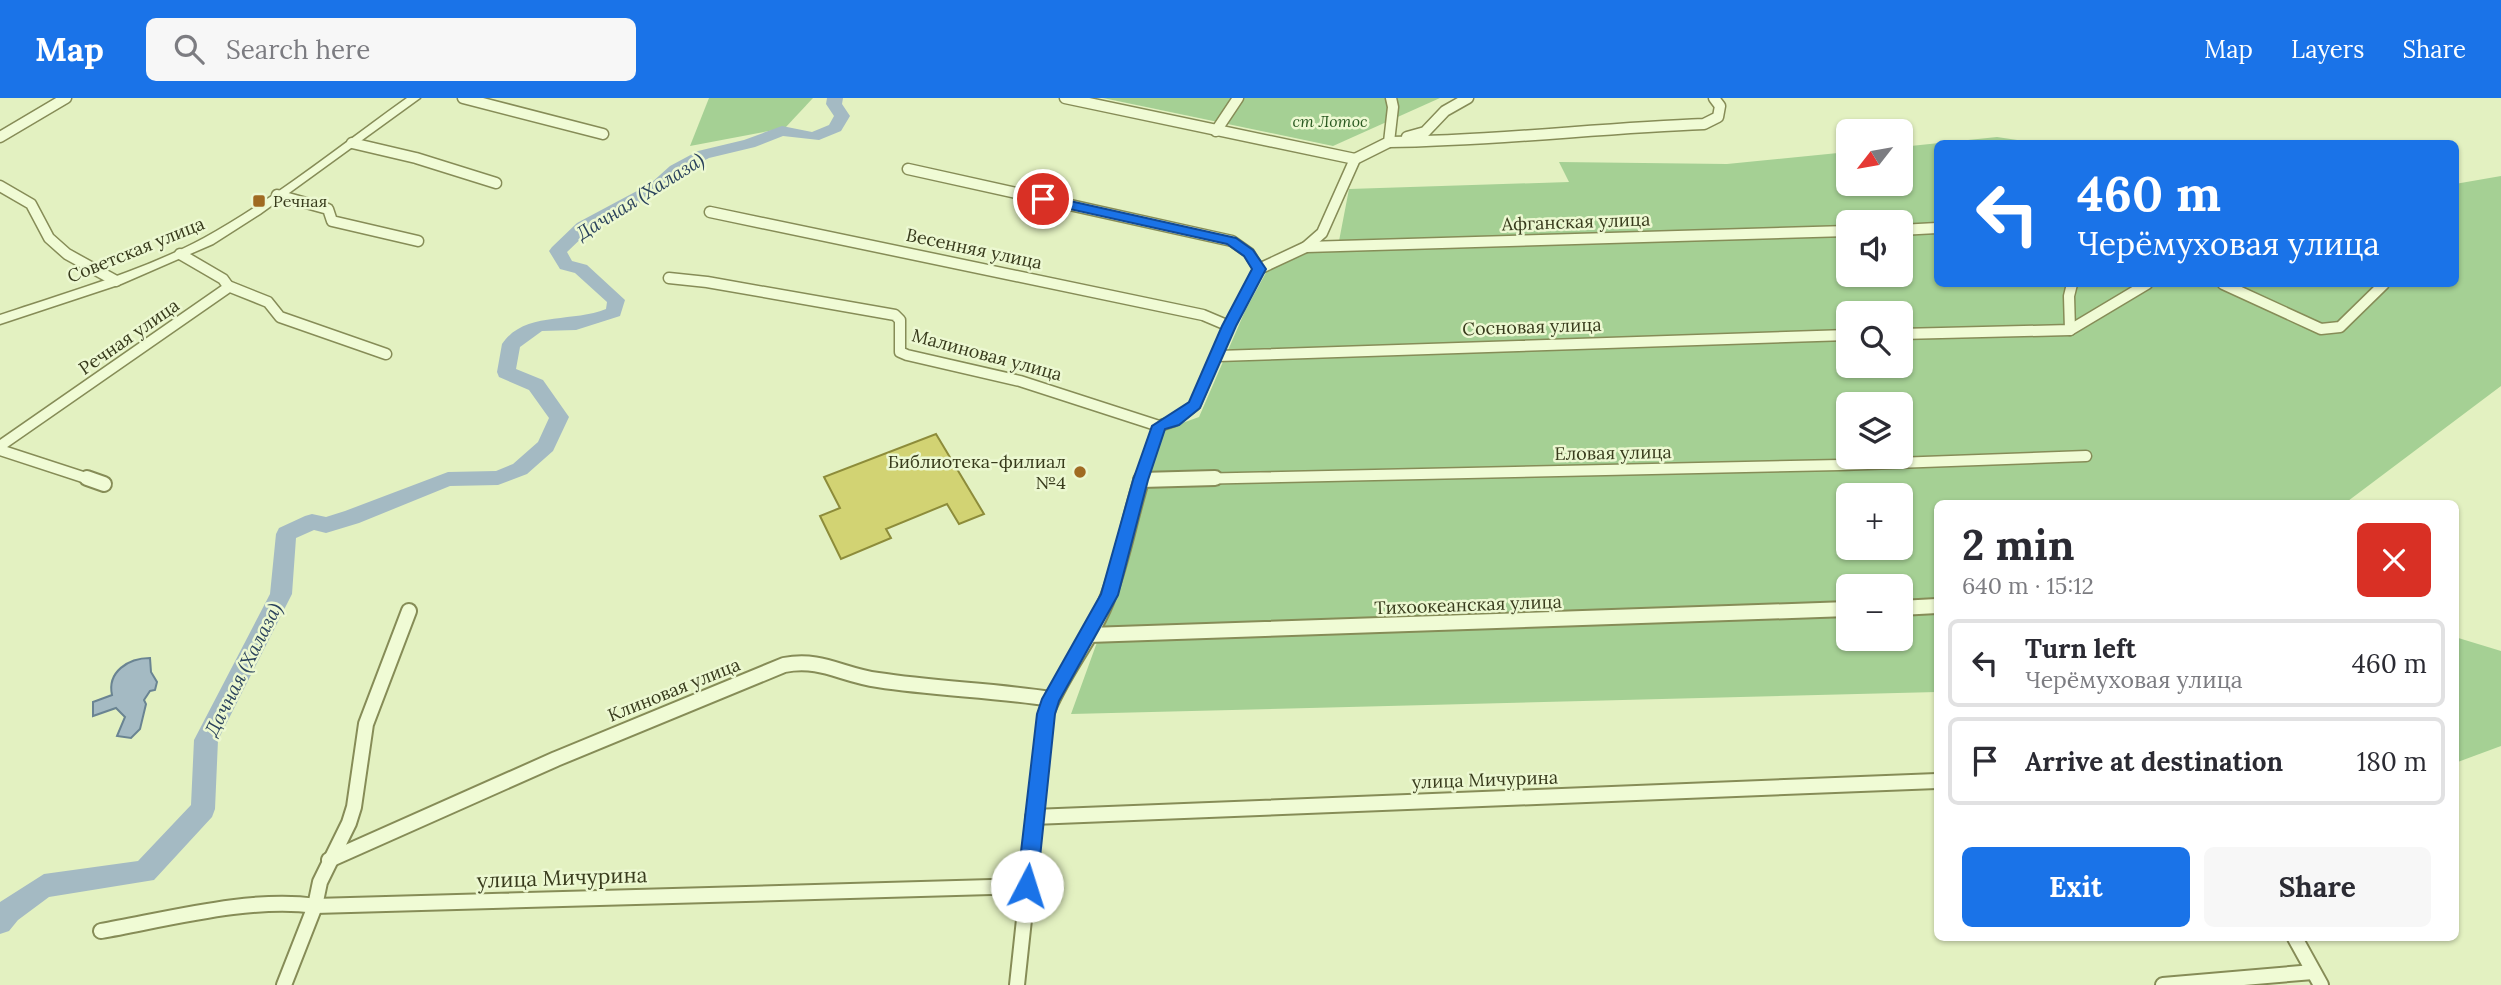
<!DOCTYPE html>
<meta charset="utf-8">
<style>
body{margin:0;font-family:Lora,serif;background:#f7f7f7;color:#2b2b33;height:100vh;display:flex;flex-direction:column;font-size:26px;white-space:nowrap}
*{box-sizing:border-box;margin:0}
p{font-size:23px;color:#7c7c81}
.icon{flex:none;width:38px;height:38px;fill:none;stroke:currentColor;stroke-width:2;stroke-linecap:round;stroke-linejoin:round}
.map{position:relative;flex:1;overflow:hidden}
.drawer{position:absolute;left:1934px;top:402px;width:525px;height:441px;display:flex;flex-direction:column;background:#fff;border-radius:10px;box-shadow:0 2px 5px #0004}
.drawer>*{flex:none}
.top-card{position:absolute;left:1934px;top:42px;width:525px;height:147px;border-radius:10px;box-shadow:0 2px 5px #0004;background:#1a73e8;color:#fff;overflow:hidden}
.needle{width:46px;rotate:239deg}
.fabs{position:absolute;left:1836px;top:21px;display:grid;gap:14px}
.fabs a{display:grid;place-items:center;width:77px;height:77px;border-radius:10px;background:#fff;box-shadow:0 2px 5px #0004;font-size:35px}
.pin{position:absolute;display:grid;place-items:center;width:60px;height:60px;color:#fff;margin:-30px;border:4px solid #fff;border-radius:50%;box-shadow:0 2px 7px #0007}
.me{position:absolute;width:77px;margin:-38px;rotate:5deg;stroke-linejoin:round;filter:drop-shadow(0 0 5px #0008)}
.turn{display:flex;align-items:center;gap:24px;height:147px;padding:0 28px;font-size:32px}
.turn .icon{width:91px;height:91px;stroke-width:2.5}
.turn b{display:block;font-size:49px;line-height:60px}
.round{display:grid;place-items:center;flex:none;width:74px;height:74px;border-radius:10px;background:#f7f7f7}
.overview{display:flex;align-items:center;justify-content:space-between;height:119px;padding:0 28px}
h1{font-size:42px;font-weight:800;line-height:52px}
.cta{display:flex;gap:14px;margin-top:auto;padding:14px 28px}
.cta a{flex:1;height:80px;border-radius:10px;background:#1a73e8;color:#fff;font-size:28px;font-weight:800;line-height:80px;text-align:center}
.cta a+a{background:#f7f7f7;color:#2b2b33}
ul{padding:0;list-style:none}
li{display:flex;align-items:center;gap:21px;height:88px;margin:0 14px 10px;padding:0 14px;border:4px solid #e1e1e2;border-radius:10px}
li div{flex:1}
li b{display:block;font-size:26px}
li em{font-style:normal}
header{display:flex;align-items:center;gap:42px;box-sizing:border-box;height:98px;padding:0 35px;background:#1a73e8;color:#fff}
header strong{font-size:33px}
nav{display:flex;gap:38px;margin-inline-start:auto;font-size:24px}
.search{width:490px;height:63px;background:#f7f7f7;display:flex;align-items:center;gap:18px;box-sizing:border-box;padding:0 24px;border-radius:10px;color:#7c7c81;font-size:26px}
.map>svg:first-child{display:block}
</style>
<header>
<strong>Map</strong>
<div class="search"><svg class="icon" aria-label="search" viewBox="0 0 24 24"><circle cx="10" cy="10" r="6"/><path d="M15 15l6 6"/></svg>Search here</div>
<nav><a>Map</a><a>Layers</a><a>Share</a></nav>
</header>
<div class="map">
<svg width="2501" height="887" viewBox="0 0 2501 887">
<rect width="100%" height="100%" fill="#e3f1c1"/>
<!-- green -->
<g fill="#a5d094" fill-rule="evenodd">
<polygon points="709,0 813,0 785,30 690,48"/>
<polygon points="1103,0 1440,0 1333,48"/>
<path d="M1997 39 2038 45 1937 46V186H2455V86L2501 78V288L2344 406H1937V594L1071 616 1100 536 1157 334 1199 319 1245 213 1268 171 1339 143 1349 91 1569 84 1559 64 1727 66 1848 54V86H1900L1901 49ZM1848 124H1900V177H1848ZM1848 215H1900V268H1848ZM1848 306H1900V359H1848ZM1848 397H1900V450H1848ZM1848 488H1900V541H1848Z"/>
<polygon points="2455,539 2501,553 2501,648 2455,665"/>
</g>
<!-- water -->
<path fill="#a4bac3" stroke="#6a8492" stroke-width="2" d="M150 560 151 574 157 584 155 592 150 593 144 602 146 606 140 631 131 640 117 638 125 619 116 610 93 618V604L112 597C107 574 128 560 150 560Z"/>
<g fill="none" stroke-linecap="round" stroke-linejoin="round">
<!-- river -->
<path fill="#a4bac3" fill-rule="evenodd" d="M827 0H843L842 6 850 18 841 33 819 42 783 38 755 49 709 60 682 74 662 92 589 133 567 154 572 163 587 167 625 202 620 218 576 232 542 233 520 249 516 271 543 282 569 319 553 353 527 376 498 387 450 388 359 425 326 435 314 432 296 440 292 496 218 642 215 711 212 719 154 782 49 799 18 822 9 833 0 836V804L44 776 138 763 191 707 194 642 270 496 276 436 279 430 305 418 312 416 326 419 345 413 448 374 496 373 513 366 538 344 549 320 529 292 499 279 497 274 502 246C524 213 571 225 606 211L607 204 575 175 560 171 549 153 552 149 577 125 650 86 670 68 698 53 744 42 782 28 812 34 829 27 834 18 826 6Z"/>
</g>
<!-- building -->
<polygon fill="#d2d373" stroke="#8d8c3a" stroke-width="2" points="936,336 984,416 959,426 947,406 886,431 891,440 841,461 820,418 840,410 824,379"/>
<g fill="none" stroke-linecap="round" stroke-linejoin="round">
<!-- minor-far1 casing -->
<g stroke="#868c57" stroke-width="13">
<g id="minor-far1">
<polyline points="463,0 603,36"/>
<polyline points="1065,0 1355,61 1322,135 1306,149 1259,171 1229,228 1195,307 1174,323 1159,328 1141,382"/>
<polyline points="1216,33 1238,0"/>
<polyline points="0,39 66,0"/>
<polyline points="1407,39 1425,34 1445,13 1468,0"/>
<path d="M1389 44C1494 43 1599 30 1704 26L1718 19 1720 8 1714 0"/>
<polyline points="352,45 416,60 496,85"/>
<polyline points="1355,61 1389,44 1393,9 1391,0"/>
<polyline points="908,71 1232,143 1249,155 1259,171"/>
<polyline points="0,88 31,106 49,140 67,156 116,183"/>
<polyline points="277,97 328,111 332,123 418,143"/>
<polyline points="710,114 1203,217 1229,228"/>
<polyline points="1900,132 1937,130"/>
<polyline points="1306,149 1848,133"/>
<polyline points="669,180 707,184 895,217 900,222 900,254 907,257 1020,283 1159,328"/>
<polyline points="2223,186 2321,231 2340,229 2384,186"/>
<polyline points="228,188 268,204 280,219 386,256"/>
<polyline points="2070,232 2069,198 2072,186"/>
<polyline points="1900,236 2070,232 2147,186"/>
<polyline points="1218,258 1848,237"/>
<polyline points="0,348 226,191 228,188 223,181 180,156"/>
<polyline points="0,352 92,382"/>
<polyline points="1141,382 1840,367 2086,358"/>
</g>
</g>
<!-- minor casing -->
<g stroke="#868c57" stroke-width="18">
<g id="minor">
<polyline points="87,380 104,386"/>
<polyline points="1141,382 1215,380"/>
<polyline points="1900,510 1937,508"/>
<polyline points="1089,537 1848,511"/>
<polyline points="1033,719 1937,683"/>
<path d="M329 762 556 661 784 567C822 560 841 577 878 582 936 591 994 592 1051 601"/>
<path d="M101 833C164 822 253 798 315 808L1027 788"/>
<polyline points="2295,840 2321,887"/>
<polyline points="284,887 315,808 320,784 349,725 354,709 366,626 409,513"/>
<path d="M1017 887 1046 616C1062 574 1094 539 1109 496 1123 459 1130 418 1142 380"/>
<polyline points="2163,887 2313,874"/>
</g>
</g>
<!-- tertiary casing -->
<g stroke="#868c57" stroke-width="3">
<path id="tertiary" d="M407 0H420L260 116 213 146 121 186 0 226V217C68 194 141 174 204 140 275 101 341 47 407 0Z"/>
</g>
<!-- minor-far1 -->
<use href="#minor-far1" stroke="#f0fbd5" stroke-width="10"/>
<!-- minor -->
<use href="#minor" stroke="#f0fbd5" stroke-width="14"/>
<!-- tertiary -->
<use href="#tertiary" fill="#f0fbd5" fill-rule="evenodd"/>
</g>
<!-- route -->
<polygon fill="#1a73e8" stroke="#114b97" stroke-width="2" points="1043,97 1236,140 1253,152 1266,171 1236,228 1200,310 1179,327 1165,331 1148,382 1118,497 1059,603 1055,616 1037,788 1034,795 1027,797 1020,795 1017,788 1037,616 1042,601 1101,496 1133,382 1152,328 1189,304 1222,228 1252,171 1244,158 1227,146 1038,104 1037,101"/>
<!-- markers -->
<g fill="#a06b22" stroke="#ecf8d1" stroke-width="2.5">
<rect x="252" y="96" width="14" height="14" rx="3.5"/>
<circle cx="1080" cy="374" r="7"/>
</g>
<g text-anchor="middle" stroke-width="5" stroke-linejoin="round" paint-order="stroke">
<!-- far-park labels -->
<g font-size="16" font-style="italic" fill="#2a5921" stroke="#ecf8d1">
<text x="1330" y="29">ст Лотос</text>
</g>
<!-- far-poi labels -->
<g font-size="16" fill="#383b1c" stroke="#ecf8d1" text-anchor="start">
<text x="273" y="109">Речная</text>
</g>
<!-- street labels -->
<g font-size="18" fill="#383b1c" stroke="#ecf8d1">
<text transform="translate(1576 124) rotate(-2)" y="6">Афганская улица</text>
<text transform="translate(974 151) rotate(12)" y="6">Весенняя улица</text>
<text transform="translate(136 152) rotate(-22)" y="6">Советская улица</text>
<text transform="translate(1532 229) rotate(-2)" y="6">Сосновая улица</text>
<text transform="translate(129 239) rotate(-35)" y="6">Речная улица</text>
<text transform="translate(987 257) rotate(15)" y="6">Малиновая улица</text>
<text transform="translate(1613 355) rotate(-1)" y="6">Еловая улица</text>
<text transform="translate(1468 507) rotate(-2)" y="6">Тихоокеанская улица</text>
<text transform="translate(674 592) rotate(-22)" y="6">Клиновая улица</text>
<text transform="translate(1485 682) rotate(-2)" y="6">улица Мичурина</text>
</g>
<!-- poi labels -->
<g font-size="18" fill="#383b1c" stroke="#ecf8d1" text-anchor="end">
<text x="1066" y="370">Библиотека-филиал<tspan x="1066" dy="21">№4</tspan></text>
</g>
<!-- water labels -->
<g font-size="19" font-style="italic" fill="#2a425c" stroke="#ecf8d1">
<text transform="translate(640 98) rotate(-32)" y="7">Дачная (Халаза)</text>
<text transform="translate(243 571) rotate(-63)" y="7">Дачная (Халаза)</text>
</g>
<!-- near-street labels -->
<g font-size="21" fill="#383b1c" stroke="#ecf8d1">
<text transform="translate(562 780) rotate(-2)" y="7">улица Мичурина</text>
</g>
</g>
</svg>
<div class="fabs">
<a><svg class="needle" viewBox="-14 -14 28 28"><path d="M0-13l5 13h-10z" fill="#e53935"/><path d="M0 13l5-13h-10z" fill="#7c7c81"/></svg></a>
<a><svg class="icon" aria-label="sound" viewBox="0 0 24 24"><path d="M4 9h4l5-4v14l-5-4H4zM17 9q2 3 0 6"/></svg></a>
<a><svg class="icon" aria-label="search" viewBox="0 0 24 24"><circle cx="10" cy="10" r="6"/><path d="M15 15l6 6"/></svg></a>
<a><svg class="icon" aria-label="layers" viewBox="0 0 24 24"><path d="M12 4l9 5-9 5-9-5zM3 14l9 5 9-5"/></svg></a>
<a>+</a>
<a>−</a>
</div>
<div class="pin" style="left:1043px;top:101px;background:#d93025"><svg class="icon" aria-label="arrive" viewBox="0 0 24 24"><path d="M6 21V4h12l-3 4 3 4H6"/></svg></div>
<svg class="me" style="left:1027px;top:788px" viewBox="-20 -20 40 40"><circle r="19" fill="#fff"/><path d="M0-13L10 11 0 6-10 11z" fill="#1a73e8"/></svg>
<div class="top-card">
<div class="turn"><svg class="icon" aria-label="left" viewBox="0 0 24 24"><path d="M17 20v-9H6M10 6l-5 5 5 5"/></svg><div><b>460 m</b>Черёмуховая улица</div></div>
</div>
<section class="drawer">
<div class="overview"><div><h1>2 min</h1><p>640 m · 15:12</p></div><a class="round" style="background:#d93025;color:#fff"><svg class="icon" aria-label="close" viewBox="0 0 24 24"><path d="M6 6l12 12M18 6L6 18"/></svg></a></div>
<ul>
<li><svg class="icon" aria-label="left" viewBox="0 0 24 24"><path d="M17 20v-9H6M10 6l-5 5 5 5"/></svg><div><b>Turn left</b><p>Черёмуховая улица</p></div><em>460 m</em></li>
<li><svg class="icon" aria-label="arrive" viewBox="0 0 24 24"><path d="M6 21V4h12l-3 4 3 4H6"/></svg><div><b>Arrive at destination</b></div><em>180 m</em></li>
</ul>
<div class="cta"><a>Exit</a><a>Share</a></div>
</section>
</div>
